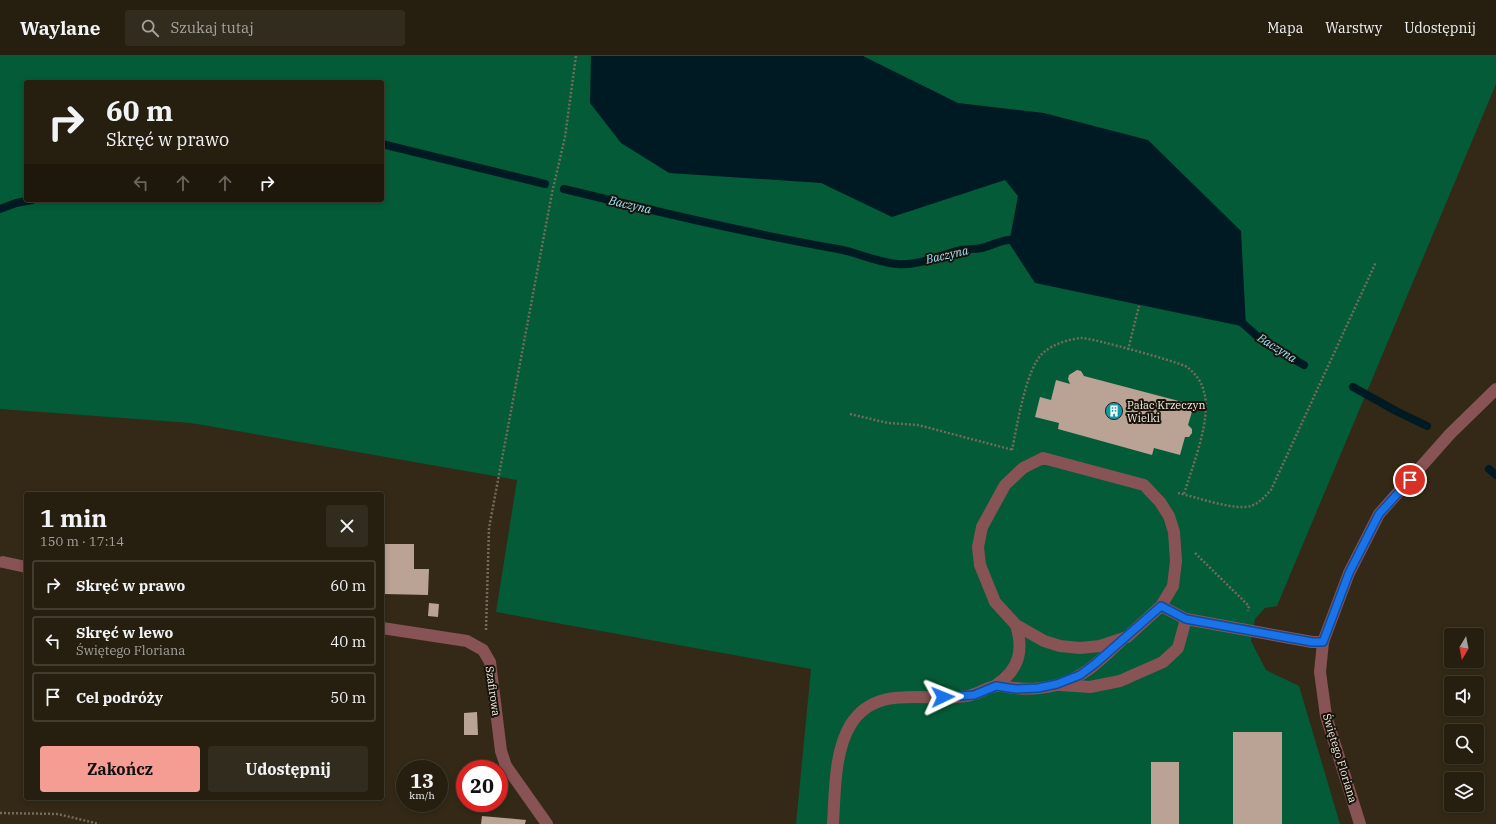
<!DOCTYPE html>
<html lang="pl">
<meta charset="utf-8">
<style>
body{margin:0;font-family:"IBM Plex Serif",serif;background:#322c1e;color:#f1f3f6;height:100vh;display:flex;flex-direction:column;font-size:15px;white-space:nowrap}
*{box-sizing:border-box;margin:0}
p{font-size:13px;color:#a4a29f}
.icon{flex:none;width:22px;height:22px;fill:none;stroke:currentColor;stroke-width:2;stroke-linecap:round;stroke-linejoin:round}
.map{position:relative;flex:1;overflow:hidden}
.drawer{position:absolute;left:24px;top:436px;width:360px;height:308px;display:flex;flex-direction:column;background:#261f10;border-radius:4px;box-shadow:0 2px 6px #0003,0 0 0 1px #423d30}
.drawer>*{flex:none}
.top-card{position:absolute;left:24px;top:24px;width:360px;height:122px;border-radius:4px;box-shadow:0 2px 6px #0003,0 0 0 1px #423d30;background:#261f10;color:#f1f3f6;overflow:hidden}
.needle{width:26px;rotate:190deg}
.controls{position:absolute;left:1444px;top:572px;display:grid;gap:8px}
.controls a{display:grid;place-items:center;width:40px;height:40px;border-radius:4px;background:#261f10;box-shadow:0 2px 6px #0003,0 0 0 1px #423d30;font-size:20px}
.speed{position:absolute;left:396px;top:704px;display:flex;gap:8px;font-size:20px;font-weight:700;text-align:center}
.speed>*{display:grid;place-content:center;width:52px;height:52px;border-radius:50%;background:#261f10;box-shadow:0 2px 6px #0003,0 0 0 1px #423d30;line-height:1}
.speed small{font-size:10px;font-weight:400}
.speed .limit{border:6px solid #d22;background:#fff;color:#111}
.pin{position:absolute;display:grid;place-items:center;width:34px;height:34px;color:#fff;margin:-17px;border:2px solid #fff;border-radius:50%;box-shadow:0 1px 4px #0007}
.me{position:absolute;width:44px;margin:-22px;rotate:88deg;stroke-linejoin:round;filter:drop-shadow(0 0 3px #0008)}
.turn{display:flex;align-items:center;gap:14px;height:84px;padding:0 16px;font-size:18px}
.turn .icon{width:52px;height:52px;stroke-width:2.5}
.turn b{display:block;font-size:28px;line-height:34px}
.lanes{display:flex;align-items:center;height:38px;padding:0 16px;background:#0003;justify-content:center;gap:20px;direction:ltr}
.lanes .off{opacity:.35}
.round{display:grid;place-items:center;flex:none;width:42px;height:42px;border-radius:4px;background:#322c1e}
.headline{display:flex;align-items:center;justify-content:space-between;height:68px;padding:0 16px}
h1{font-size:24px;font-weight:700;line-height:30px}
.cta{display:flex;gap:8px;margin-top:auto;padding:8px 16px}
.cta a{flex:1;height:46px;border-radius:4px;background:#f59c93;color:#111;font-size:16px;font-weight:700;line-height:46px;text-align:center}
.cta a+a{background:#322c1e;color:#f1f3f6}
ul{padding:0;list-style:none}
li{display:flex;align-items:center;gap:12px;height:50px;margin:0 8px 6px;padding:0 8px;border:2px solid #423d30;border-radius:4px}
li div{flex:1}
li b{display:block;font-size:15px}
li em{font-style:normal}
header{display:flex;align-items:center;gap:24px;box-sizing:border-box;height:56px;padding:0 20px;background:#261f10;border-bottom:1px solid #423d30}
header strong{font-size:19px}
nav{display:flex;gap:22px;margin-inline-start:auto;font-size:14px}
.search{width:280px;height:36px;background:#322c1e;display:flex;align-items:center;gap:10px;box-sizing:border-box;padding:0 14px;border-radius:4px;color:#a4a29f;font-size:15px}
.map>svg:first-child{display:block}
</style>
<header>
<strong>Waylane</strong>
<div class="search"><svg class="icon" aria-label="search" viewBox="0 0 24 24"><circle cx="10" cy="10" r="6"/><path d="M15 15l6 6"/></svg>Szukaj tutaj</div>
<nav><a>Mapa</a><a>Warstwy</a><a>Udostępnij</a></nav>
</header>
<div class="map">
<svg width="1496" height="768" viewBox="0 0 1496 768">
<rect width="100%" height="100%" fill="#332916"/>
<!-- green -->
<path fill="#045b37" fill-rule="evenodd" d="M0 0H1496V28L1277 550 1265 552 1255 563 1251 585 1266 614 1299 630 1340 768H796L811 613 496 556 517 424 191 367 0 353ZM26 26H382V144H26Z"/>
<!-- water -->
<polygon fill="#001a23" points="591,0 863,0 958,47 1044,57 1148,84 1241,175 1246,271 1035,227 1009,187 1018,140 1005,124 892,161 821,127 669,117 621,87 590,47"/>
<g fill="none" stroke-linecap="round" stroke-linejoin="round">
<!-- stream -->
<g stroke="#001a23" stroke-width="8">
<polyline points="382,88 545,128"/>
<path d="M564 133C655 155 746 177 838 193 858 197 877 206 897 208 918 210 941 199 961 194 969 192 978 194 985 191 998 187 1006 182 1020 184"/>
<polyline points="0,153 16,147 32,144"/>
<polyline points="1239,264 1265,287 1304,309"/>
<polyline points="1353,331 1396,355 1427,370"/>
<polyline points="1489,413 1496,419"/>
</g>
</g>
<!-- building -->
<g fill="#baa294">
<polygon points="1077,314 1081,315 1084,320 1194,349 1188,369 1192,373 1192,377 1189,381 1185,381 1180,399 1154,392 1152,399 1058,373 1059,367 1035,361 1040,341 1051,344 1056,324 1070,328 1068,323 1069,319"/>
<polygon points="385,488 414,488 414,513 429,513 428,539 384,538"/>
<polygon points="429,547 439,548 438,561 428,560"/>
<polygon points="477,656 478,679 464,679 464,657"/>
<rect x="1233" y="676" width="49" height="92"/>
<rect x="1151" y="706" width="28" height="62"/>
<polygon points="482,760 526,764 525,768 481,768"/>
</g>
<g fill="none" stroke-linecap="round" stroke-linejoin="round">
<!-- path -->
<g stroke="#746b5a" stroke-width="2.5" stroke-dasharray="2 2" stroke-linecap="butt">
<polyline points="1128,294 1139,250"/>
<polyline points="850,358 888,367 918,369 1013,394"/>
<path d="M1012 394C1017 370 1026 312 1043 297 1053 288 1069 283 1082 282 1092 282 1179 306 1187 311 1195 317 1202 326 1204 336 1212 363 1192 411 1184 438"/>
<path d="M1178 437C1196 441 1235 455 1251 450 1260 447 1265 440 1271 434L1376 206"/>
<polyline points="1195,497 1249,550 1248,555"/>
<polyline points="486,574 489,472 552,137 565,81 576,0"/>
<polyline points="0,757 58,758 99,768"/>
</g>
<!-- minor -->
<g stroke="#875355" stroke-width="12">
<polygon points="1043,402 1144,429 1160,446 1169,460 1174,476 1176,505 1173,530 1161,550 1127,581 1100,590 1080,592 1060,590 1044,585 1016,569 995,546 980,509 978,491 982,471 1005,429 1023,412"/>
<polyline points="3,506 26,511"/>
<polyline points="1161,550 1186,563 1312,586 1323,586"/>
<polyline points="382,572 467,585 483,594 490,606 501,695 506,710 547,768"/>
<path d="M996 629C1019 614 1024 595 1016 569"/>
<polyline points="1060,629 1090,631 1120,625 1163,606 1178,592 1186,563"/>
<path d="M833 768C835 737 834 695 851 668 875 630 920 644 956 641 962 641 969 640 974 638 982 636 989 630 997 630 1002 629 1009 632 1015 632 1028 634 1044 632 1057 629 1083 622 1102 603 1121 585"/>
<polyline points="1360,768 1326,660 1320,616 1323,586 1349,517 1379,458 1450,378 1496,333"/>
</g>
</g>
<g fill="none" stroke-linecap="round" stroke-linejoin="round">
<!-- route casing -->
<g stroke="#114b97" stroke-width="10">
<polyline id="route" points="943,641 974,639 996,630 1016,633 1038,632 1057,628 1080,619 1096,607 1161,550 1186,563 1312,586 1323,586 1349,517 1379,458 1410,424"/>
</g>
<!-- route -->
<use href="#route" stroke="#1a73e8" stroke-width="7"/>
</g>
<!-- icons -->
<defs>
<g id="building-disc" transform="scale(0.9)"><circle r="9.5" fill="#0f9aa8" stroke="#17120a"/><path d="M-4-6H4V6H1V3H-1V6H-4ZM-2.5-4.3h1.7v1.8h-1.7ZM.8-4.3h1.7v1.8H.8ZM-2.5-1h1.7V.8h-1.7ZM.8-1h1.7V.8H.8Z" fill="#fff"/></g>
</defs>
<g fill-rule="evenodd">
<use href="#building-disc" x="1114" y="355"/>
</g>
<g text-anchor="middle" stroke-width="4" stroke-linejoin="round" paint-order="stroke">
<!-- poi labels -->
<g font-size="11" fill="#f5eee2" stroke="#17120a" text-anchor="start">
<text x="1127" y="353">Pałac Krzeczyn<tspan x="1127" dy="13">Wielki</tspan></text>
</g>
<!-- street labels -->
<g font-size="11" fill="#f5eee2" stroke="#17120a">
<text transform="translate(493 635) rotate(82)" y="4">Szafirowa</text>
<text transform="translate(1340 702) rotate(73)" y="4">Świętego Floriana</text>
</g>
<!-- water labels -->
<g font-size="12" font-style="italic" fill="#9ee2fa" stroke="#17120a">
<text transform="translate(630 149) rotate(13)" y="4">Baczyna</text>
<text transform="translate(947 199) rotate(-13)" y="4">Baczyna</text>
<text transform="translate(1277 292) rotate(32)" y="4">Baczyna</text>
</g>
</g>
</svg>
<div class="controls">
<a><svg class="needle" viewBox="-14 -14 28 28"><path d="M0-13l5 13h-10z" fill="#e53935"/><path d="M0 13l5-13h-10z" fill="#a4a29f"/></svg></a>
<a><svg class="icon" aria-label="sound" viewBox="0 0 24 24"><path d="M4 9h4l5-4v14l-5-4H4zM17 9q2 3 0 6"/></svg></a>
<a><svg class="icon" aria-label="search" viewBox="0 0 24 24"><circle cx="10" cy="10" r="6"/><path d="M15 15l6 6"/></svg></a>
<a><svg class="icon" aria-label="layers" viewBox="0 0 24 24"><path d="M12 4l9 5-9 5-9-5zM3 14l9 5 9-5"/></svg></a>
</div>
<div class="speed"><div>13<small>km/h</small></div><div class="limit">20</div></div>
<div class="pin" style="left:1410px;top:424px;background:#d93025"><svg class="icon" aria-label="arrive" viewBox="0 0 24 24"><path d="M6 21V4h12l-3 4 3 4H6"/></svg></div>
<svg class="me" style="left:943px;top:641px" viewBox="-20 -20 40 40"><path d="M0-17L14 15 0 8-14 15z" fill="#1a73e8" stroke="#fff" stroke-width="4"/></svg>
<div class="top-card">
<div class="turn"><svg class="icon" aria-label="right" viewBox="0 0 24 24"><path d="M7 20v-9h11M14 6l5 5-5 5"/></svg><div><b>60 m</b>Skręć w prawo</div></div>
<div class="lanes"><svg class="icon off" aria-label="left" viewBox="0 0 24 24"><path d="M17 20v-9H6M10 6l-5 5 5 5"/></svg><svg class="icon off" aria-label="ahead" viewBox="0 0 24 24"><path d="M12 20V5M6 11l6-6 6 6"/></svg><svg class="icon off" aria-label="ahead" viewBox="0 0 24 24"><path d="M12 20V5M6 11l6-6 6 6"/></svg><svg class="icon" aria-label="right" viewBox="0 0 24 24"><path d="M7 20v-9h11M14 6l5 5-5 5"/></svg></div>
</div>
<section class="drawer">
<div class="headline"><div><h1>1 min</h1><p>150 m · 17:14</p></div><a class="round"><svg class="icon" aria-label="close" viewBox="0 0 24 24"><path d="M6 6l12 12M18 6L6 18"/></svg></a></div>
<ul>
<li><svg class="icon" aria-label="right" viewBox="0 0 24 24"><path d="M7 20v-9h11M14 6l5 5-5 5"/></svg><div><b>Skręć w prawo</b></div><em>60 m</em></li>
<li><svg class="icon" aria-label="left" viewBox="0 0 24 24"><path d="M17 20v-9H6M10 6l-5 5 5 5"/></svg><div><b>Skręć w lewo</b><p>Świętego Floriana</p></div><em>40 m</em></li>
<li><svg class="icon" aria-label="arrive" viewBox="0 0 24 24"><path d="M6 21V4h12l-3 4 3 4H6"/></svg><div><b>Cel podróży</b></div><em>50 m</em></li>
</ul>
<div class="cta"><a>Zakończ</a><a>Udostępnij</a></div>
</section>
</div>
